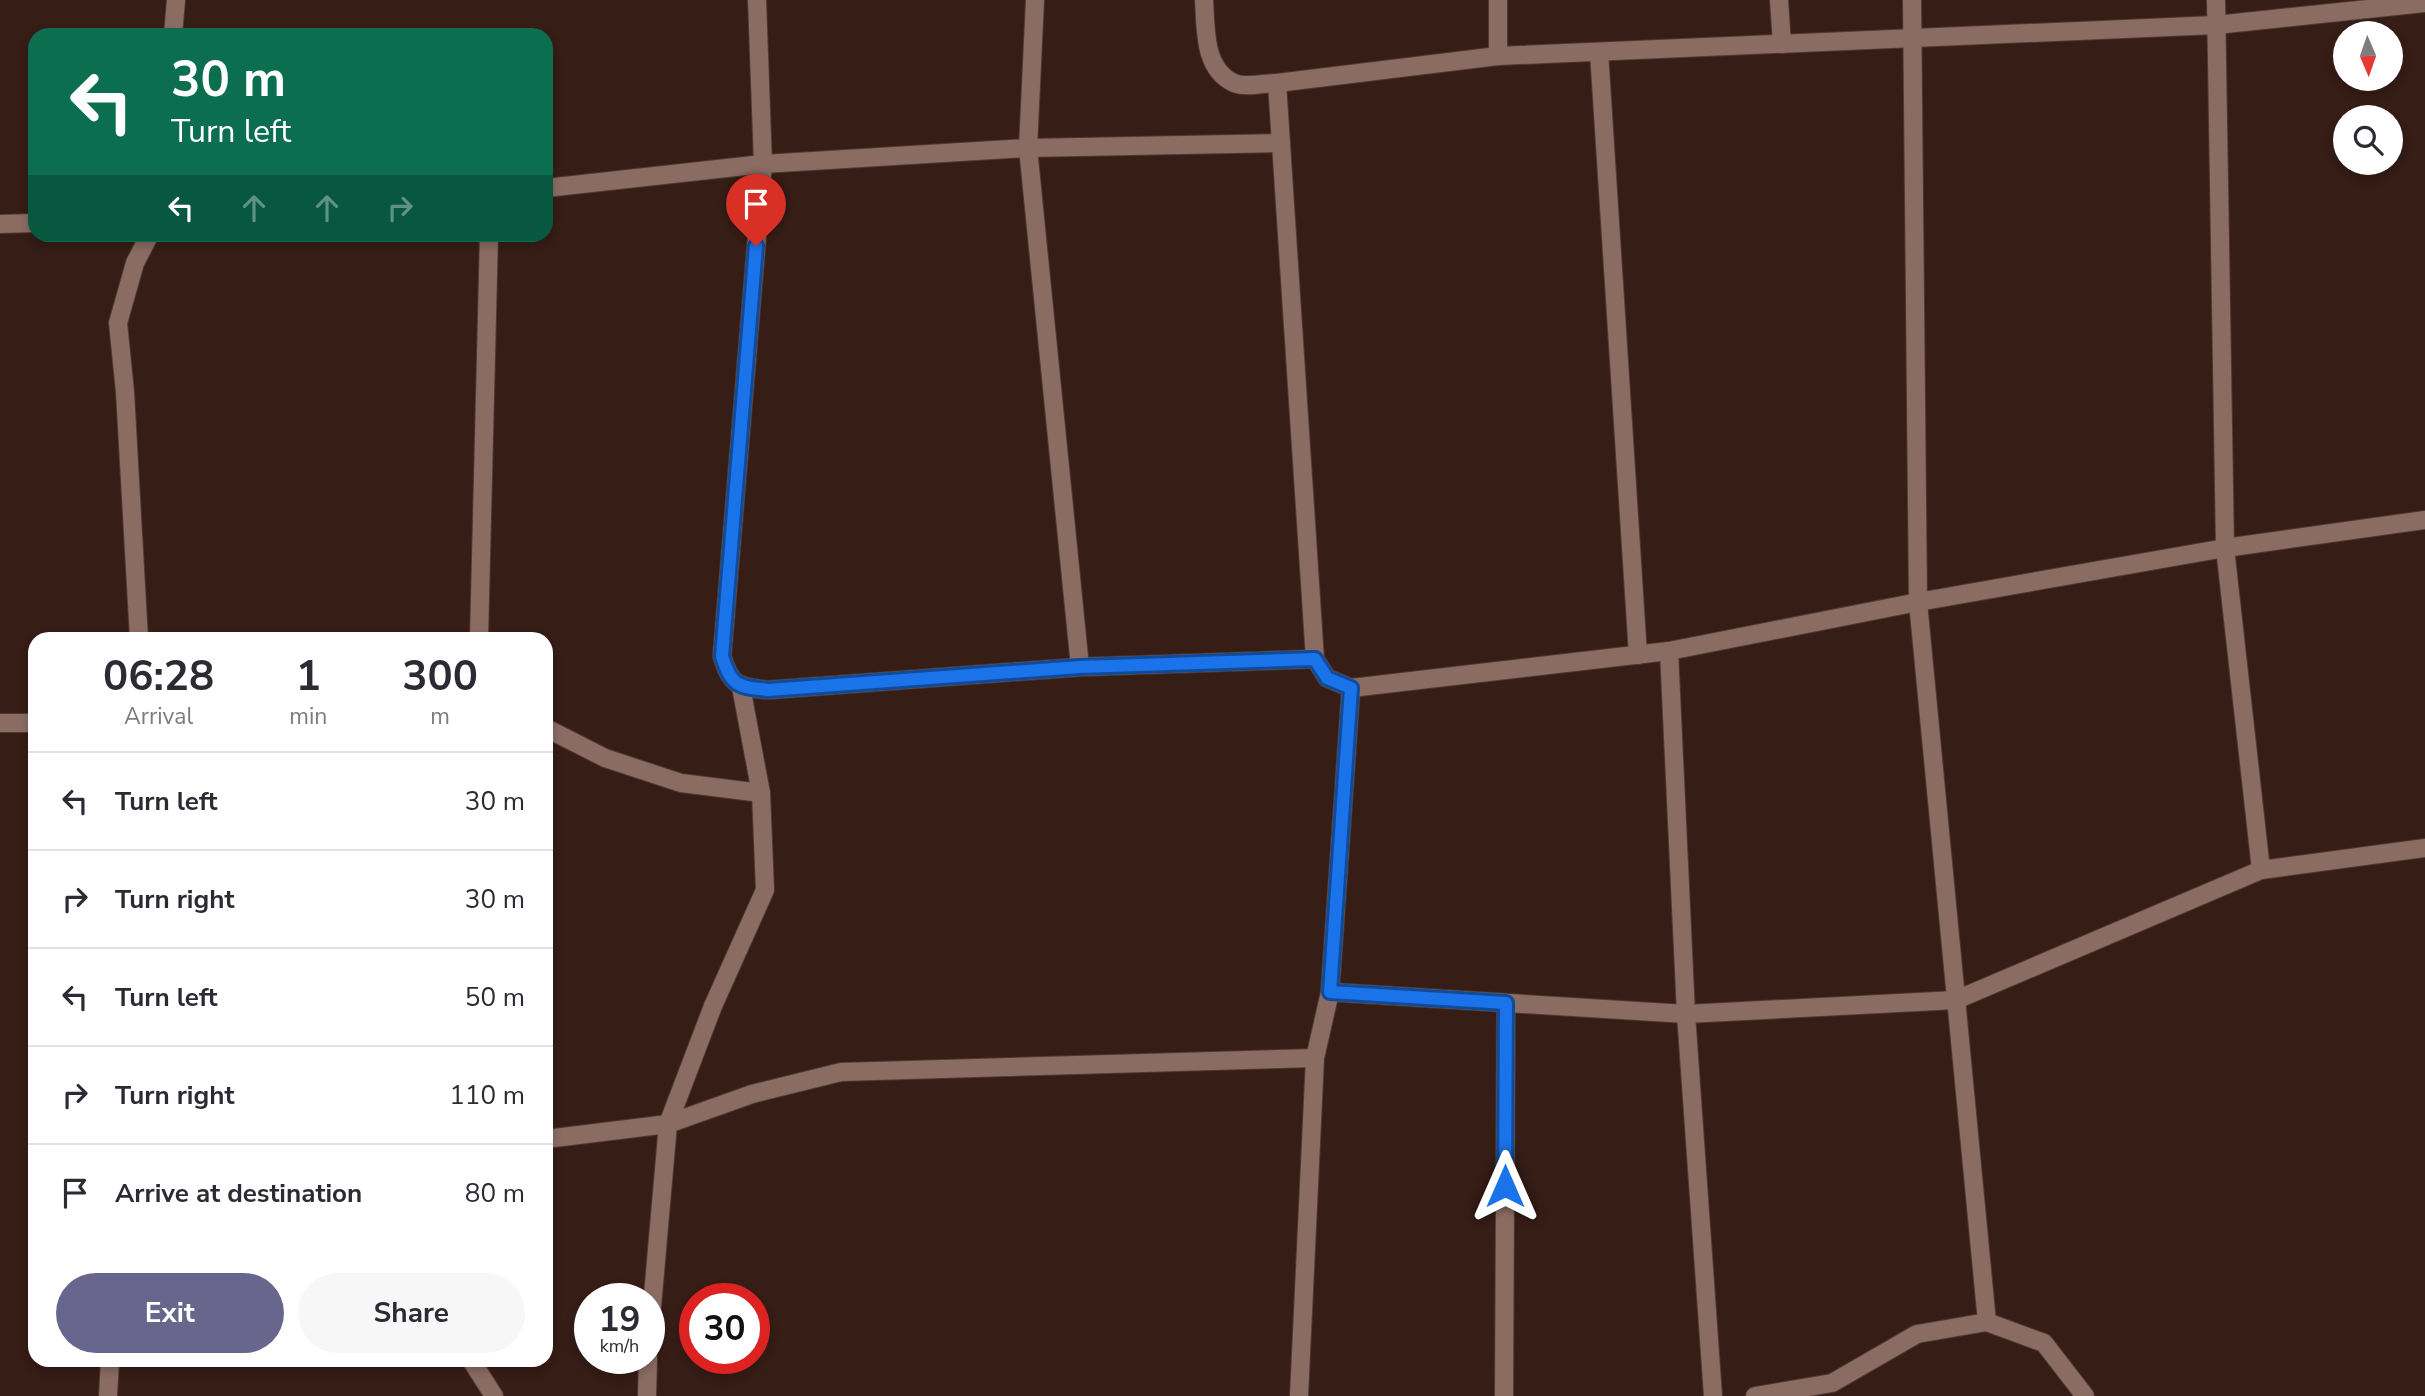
<!DOCTYPE html>
<style>
body{margin:0;font-family:"Nunito Sans",sans-serif;background:#f7f7f7;color:#2b2b33;height:100vh;display:flex;flex-direction:column;font-size:26px;white-space:nowrap}
*{box-sizing:border-box;margin:0}
p{font-size:23px;color:#7c7c81}
.icon{flex:none;width:38px;height:38px;fill:none;stroke:currentColor;stroke-width:2;stroke-linecap:round;stroke-linejoin:round}
.map{position:relative;flex:1;overflow:hidden}
.drawer{position:absolute;left:28px;top:632px;width:525px;height:735px;display:flex;flex-direction:column;background:#fff;border-radius:21px;box-shadow:0 4px 10px #0003}
.drawer>*{flex:none}
.top-card{position:absolute;left:28px;top:28px;width:525px;height:214px;border-radius:21px;box-shadow:0 4px 10px #0003;background:#0b6e4f;color:#fff;overflow:hidden}
.needle{width:46px;rotate:178deg}
.tools{position:absolute;left:2333px;top:21px;display:grid;gap:14px}
.tools a{display:grid;place-items:center;width:70px;height:70px;border-radius:50%;background:#fff;box-shadow:0 4px 10px #0003;font-size:35px}
.speed{position:absolute;left:574px;top:1283px;display:flex;gap:14px;font-size:35px;font-weight:700;text-align:center}
.speed>*{display:grid;place-content:center;width:91px;height:91px;border-radius:50%;background:#fff;box-shadow:0 4px 10px #0003;line-height:1}
.speed small{font-size:18px;font-weight:400}
.speed .limit{border:10px solid #d22;background:#fff;color:#111}
.pin{position:absolute;display:grid;place-items:center;width:60px;height:60px;color:#fff;margin:-72px -30px;border-radius:50% 50% 50% 0;rotate:-45deg;box-shadow:0 0 7px #0007}
.pin .icon{rotate:45deg}
.me{position:absolute;width:77px;margin:-38px;rotate:0deg;stroke-linejoin:round;filter:drop-shadow(0 0 5px #0008)}
.turn{display:flex;align-items:center;gap:24px;height:147px;padding:0 28px;font-size:32px}
.turn .icon{width:91px;height:91px;stroke-width:2.5}
.turn b{display:block;font-size:49px;line-height:60px}
.lanes{display:flex;align-items:center;height:66px;padding:0 28px;background:#0003;justify-content:center;gap:35px;direction:ltr}
.lanes .off{opacity:.35}
.eta{display:flex;justify-content:space-evenly;align-items:center;height:119px;text-align:center}
.eta b{font-size:42px;font-weight:700;line-height:49px}
.action{display:flex;gap:14px;margin-top:auto;padding:14px 28px}
.action a{flex:1;height:80px;border-radius:42px;background:#68668c;color:#fff;font-size:28px;font-weight:700;line-height:80px;text-align:center}
.action a+a{background:#f7f7f7;color:#2b2b33}
ul{padding:0;list-style:none}
li{display:flex;align-items:center;gap:21px;height:98px;padding:0 28px;border-top:2px solid #e1e1e2}
li div{flex:1}
li b{display:block;font-size:26px}
li em{font-style:normal}
.map>svg:first-child{display:block}
</style>
<div class="map">
<svg width="2425" height="1396" viewBox="0 0 2425 1396">
<rect width="100%" height="100%" fill="#361d16"/>
<g fill="none" stroke-linecap="round" stroke-linejoin="round">
<!-- street casing -->
<g stroke="#4e3935" stroke-width="20">
<g id="street">
<path d="M757 0 763 164 722 656C731 686 738 687 768 690L1080 667 1315 659"/>
<polyline points="1035,0 1028,148 1080,667"/>
<path d="M1204 0C1206 28 1203 69 1234 83 1245 88 1265 83 1277 83"/>
<polyline points="1498,0 1498,56 2216,25 2425,3"/>
<polyline points="1779,0 1782,44"/>
<polyline points="1912,0 1918,602 1987,1322"/>
<polyline points="2216,0 2225,548 2261,870 2425,848"/>
<polyline points="173,35 176,0"/>
<polyline points="1599,52 1638,655"/>
<polyline points="1498,56 1277,83 1315,659 1327,678 1351,688 1669,651 1918,602 2225,548 2425,520"/>
<polyline points="546,188 763,164 1028,148 1281,143"/>
<polyline points="0,224 35,223"/>
<polyline points="139,639 125,392 118,323 135,263 150,234"/>
<polyline points="479,639 489,234"/>
<polyline points="1669,651 1686,1014 1713,1396"/>
<polyline points="0,723 35,723"/>
<polyline points="546,728 605,758 681,783 761,793"/>
<polyline points="1330,992 1686,1014 1956,1000 2261,870"/>
<polyline points="546,1139 668,1124 752,1094 841,1072 1315,1058"/>
<polyline points="649,1341 668,1124 713,1006 765,890 761,793 741,687"/>
<polyline points="471,1360 494,1396"/>
<polyline points="108,1396 110,1360"/>
<polyline points="647,1396 648,1358"/>
<polyline points="1299,1396 1315,1058 1330,992 1351,688"/>
<polyline points="1504,1396 1506,1003"/>
<polyline points="1755,1396 1832,1383 1917,1334 1987,1322 2044,1343 2085,1396"/>
</g>
</g>
<!-- street -->
<use href="#street" stroke="#8b6c63" stroke-width="18"/>
</g>
<g fill="none" stroke-linecap="round" stroke-linejoin="round">
<!-- route casing -->
<g stroke="#114b97" stroke-width="18">
<path id="route" d="M756 246 722 656C731 686 738 687 768 690L1080 667 1315 659 1327 678 1351 688 1330 992 1506 1003 1505 1186"/>
</g>
<!-- route -->
<use href="#route" stroke="#1a73e8" stroke-width="12"/>
</g>
</svg>
<div class="tools">
<a><svg class="needle" viewBox="-14 -14 28 28"><path d="M0-13l5 13h-10z" fill="#e53935"/><path d="M0 13l5-13h-10z" fill="#7c7c81"/></svg></a>
<a><svg class="icon" aria-label="search" viewBox="0 0 24 24"><circle cx="10" cy="10" r="6"/><path d="M15 15l6 6"/></svg></a>
</div>
<div class="speed"><div>19<small>km/h</small></div><div class="limit">30</div></div>
<div class="pin" style="left:756px;top:246px;background:#d93025"><svg class="icon" aria-label="arrive" viewBox="0 0 24 24"><path d="M6 21V4h12l-3 4 3 4H6"/></svg></div>
<svg class="me" style="left:1505px;top:1186px" viewBox="-20 -20 40 40"><path d="M0-17L14 15 0 8-14 15z" fill="#1a73e8" stroke="#fff" stroke-width="4"/></svg>
<div class="top-card">
<div class="turn"><svg class="icon" aria-label="left" viewBox="0 0 24 24"><path d="M17 20v-9H6M10 6l-5 5 5 5"/></svg><div><b>30 m</b>Turn left</div></div>
<div class="lanes"><svg class="icon" aria-label="left" viewBox="0 0 24 24"><path d="M17 20v-9H6M10 6l-5 5 5 5"/></svg><svg class="icon off" aria-label="ahead" viewBox="0 0 24 24"><path d="M12 20V5M6 11l6-6 6 6"/></svg><svg class="icon off" aria-label="ahead" viewBox="0 0 24 24"><path d="M12 20V5M6 11l6-6 6 6"/></svg><svg class="icon off" aria-label="right" viewBox="0 0 24 24"><path d="M7 20v-9h11M14 6l5 5-5 5"/></svg></div>
</div>
<section class="drawer">
<div class="eta">
<div><b>06:28</b><p>Arrival</p></div>
<div><b>1</b><p>min</p></div>
<div><b>300</b><p>m</p></div>
</div>
<ul>
<li><svg class="icon" aria-label="left" viewBox="0 0 24 24"><path d="M17 20v-9H6M10 6l-5 5 5 5"/></svg><div><b>Turn left</b></div><em>30 m</em></li>
<li><svg class="icon" aria-label="right" viewBox="0 0 24 24"><path d="M7 20v-9h11M14 6l5 5-5 5"/></svg><div><b>Turn right</b></div><em>30 m</em></li>
<li><svg class="icon" aria-label="left" viewBox="0 0 24 24"><path d="M17 20v-9H6M10 6l-5 5 5 5"/></svg><div><b>Turn left</b></div><em>50 m</em></li>
<li><svg class="icon" aria-label="right" viewBox="0 0 24 24"><path d="M7 20v-9h11M14 6l5 5-5 5"/></svg><div><b>Turn right</b></div><em>110 m</em></li>
<li><svg class="icon" aria-label="arrive" viewBox="0 0 24 24"><path d="M6 21V4h12l-3 4 3 4H6"/></svg><div><b>Arrive at destination</b></div><em>80 m</em></li>
</ul>
<div class="action"><a>Exit</a><a>Share</a></div>
</section>
</div>
